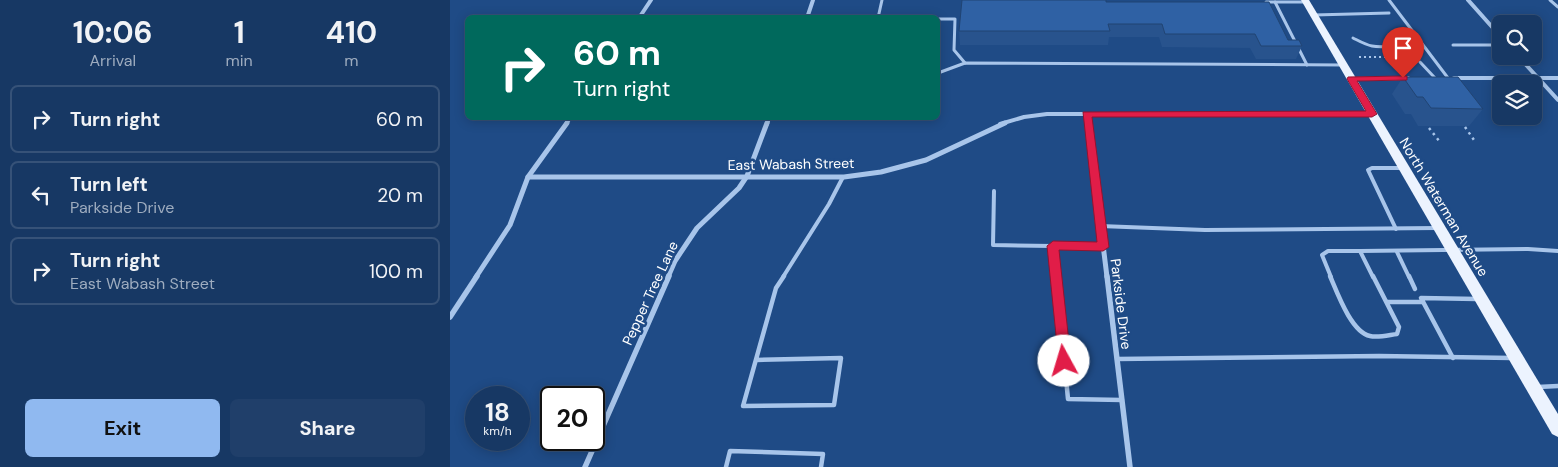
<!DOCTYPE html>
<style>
body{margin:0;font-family:"DM Sans",sans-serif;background:#203f6a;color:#f1f3f6;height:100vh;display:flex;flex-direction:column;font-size:19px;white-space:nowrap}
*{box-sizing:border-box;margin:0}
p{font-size:16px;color:#9eacbf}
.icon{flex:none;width:28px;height:28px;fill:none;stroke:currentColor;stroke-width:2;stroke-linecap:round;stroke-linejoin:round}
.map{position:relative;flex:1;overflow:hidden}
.details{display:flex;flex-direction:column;background:#173864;width:450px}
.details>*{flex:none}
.hud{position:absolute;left:15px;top:15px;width:475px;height:105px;border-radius:8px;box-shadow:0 2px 12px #0003,0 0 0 1px #365278;background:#00695c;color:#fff;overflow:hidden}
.tools{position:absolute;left:1042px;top:15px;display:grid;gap:10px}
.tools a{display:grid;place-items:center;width:50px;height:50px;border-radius:8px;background:#173864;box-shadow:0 2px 12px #0003,0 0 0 1px #365278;font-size:25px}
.speed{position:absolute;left:15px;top:386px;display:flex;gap:10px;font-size:25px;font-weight:700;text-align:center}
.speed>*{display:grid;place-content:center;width:65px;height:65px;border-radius:50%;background:#173864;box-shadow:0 2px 12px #0003,0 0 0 1px #365278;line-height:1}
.speed small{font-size:12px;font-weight:400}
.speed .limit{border:2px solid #111;border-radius:8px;background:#fff;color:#111}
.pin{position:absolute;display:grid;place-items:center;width:42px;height:42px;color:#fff;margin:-51px -21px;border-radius:50% 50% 50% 0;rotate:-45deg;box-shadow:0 0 5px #0007}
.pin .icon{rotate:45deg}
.me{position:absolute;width:55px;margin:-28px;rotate:354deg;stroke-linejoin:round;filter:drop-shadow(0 0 4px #0008)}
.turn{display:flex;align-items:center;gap:18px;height:105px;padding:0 25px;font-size:22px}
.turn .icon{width:65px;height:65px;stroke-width:2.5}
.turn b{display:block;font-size:35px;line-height:42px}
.eta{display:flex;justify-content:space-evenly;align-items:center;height:85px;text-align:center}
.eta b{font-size:30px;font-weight:700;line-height:35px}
.action{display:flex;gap:10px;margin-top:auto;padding:10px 25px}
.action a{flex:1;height:58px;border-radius:8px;background:#90b9f0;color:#111;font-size:20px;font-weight:700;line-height:58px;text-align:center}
.action a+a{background:#203f6a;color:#f1f3f6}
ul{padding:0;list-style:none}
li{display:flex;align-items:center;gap:15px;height:68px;margin:0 10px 8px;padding:0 15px;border:2px solid #365278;border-radius:8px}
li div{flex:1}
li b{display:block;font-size:19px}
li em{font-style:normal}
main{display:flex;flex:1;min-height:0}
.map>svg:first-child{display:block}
</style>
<main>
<section class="details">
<div class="eta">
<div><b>10:06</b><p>Arrival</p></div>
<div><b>1</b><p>min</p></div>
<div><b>410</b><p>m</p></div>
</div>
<ul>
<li><svg class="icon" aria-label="right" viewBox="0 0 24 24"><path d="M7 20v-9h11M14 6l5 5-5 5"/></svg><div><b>Turn right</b></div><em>60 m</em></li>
<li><svg class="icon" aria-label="left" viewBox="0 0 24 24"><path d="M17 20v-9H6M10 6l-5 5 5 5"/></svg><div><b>Turn left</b><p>Parkside Drive</p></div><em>20 m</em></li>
<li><svg class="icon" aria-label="right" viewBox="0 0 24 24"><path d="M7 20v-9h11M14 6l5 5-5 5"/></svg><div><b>Turn right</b><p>East Wabash Street</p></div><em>100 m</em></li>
</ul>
<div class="action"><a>Exit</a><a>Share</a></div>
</section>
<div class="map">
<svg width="1108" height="467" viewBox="0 0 1108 467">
<rect width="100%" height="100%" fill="#1f4b86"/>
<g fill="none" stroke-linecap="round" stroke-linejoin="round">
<!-- path-far1 -->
<polyline stroke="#a8c5ea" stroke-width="2" stroke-dasharray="2 3" stroke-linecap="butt" points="909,57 935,57"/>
<!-- path -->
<g stroke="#a8c5ea" stroke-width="2.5" stroke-dasharray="2.5 4" stroke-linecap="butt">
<polyline points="1015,127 1024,140"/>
<polyline points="979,128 990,142"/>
</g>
<!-- lane-far2 -->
<g stroke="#a8c5ea" stroke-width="3">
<polyline points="939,0 998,78"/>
<polyline points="1100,0 1108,7"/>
<polyline points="816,2 856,2"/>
<polyline points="825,2 857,65"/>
<polyline points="864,15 939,13"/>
<polyline points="428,18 432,0"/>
<polyline points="488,19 505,19 504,50 515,63"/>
<path d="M903 38C909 41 916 45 922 46 936 49 953 41 960 56L941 62"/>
<polyline points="1003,45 1051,45"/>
<polyline points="970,62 985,78"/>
<polyline points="488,73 515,63 893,65"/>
</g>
<!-- lane-far1 -->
<g stroke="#a8c5ea" stroke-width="4">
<polyline points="544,191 543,245 603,246"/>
<polyline points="650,226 755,230 988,228"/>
<polyline points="946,229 918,170 922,168 952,168"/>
<polyline points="910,251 923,277"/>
<polyline points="910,251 1078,249 1108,251"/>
<polyline points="947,252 959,277"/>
<polyline points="333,277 379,204 393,177"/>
<polyline points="606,277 603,246 653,247"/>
<polyline points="881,277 872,255 878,251 910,251"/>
</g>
<!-- lane -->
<g stroke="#a8c5ea" stroke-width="4.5">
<polyline points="606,276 618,399 672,400"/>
<path d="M880 276C887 292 901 332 920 336 928 338 939 335 947 334L949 327 923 276"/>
<polyline points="959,276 965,289"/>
<polyline points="937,302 973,302"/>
<polyline points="1003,358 971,298 1027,299"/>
<polyline points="667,359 929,356 1062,358"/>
<polyline points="306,360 391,358 384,405 293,406 326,288 334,276"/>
<polyline points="1088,387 1108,386"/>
<polyline points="276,467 280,451 373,454 371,467"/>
</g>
<!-- street-far2 -->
<g stroke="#a8c5ea" stroke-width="4">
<polyline points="1018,0 1051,37"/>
<polyline points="189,18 201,0"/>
<polyline points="357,18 363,0"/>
<polyline points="1068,56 1108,100"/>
<polyline points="1004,78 1108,78"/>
<polyline points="901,79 958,78"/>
<polyline points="637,114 638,124"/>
<polyline points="116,124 120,118"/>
<polyline points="317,124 319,118"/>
<polyline points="550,124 574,117 597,114 922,114"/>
</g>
<!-- street-far1 -->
<g stroke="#a8c5ea" stroke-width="5">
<polyline points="638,123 657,277"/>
<polyline points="78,177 394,177 431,172 476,160 555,123"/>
<polyline points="26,277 60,225 78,177 117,123"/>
<polyline points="218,277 225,261 247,228 289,188 297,176 317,123"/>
</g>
<!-- street -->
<g stroke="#a8c5ea" stroke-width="5.5">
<polyline points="657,276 680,467"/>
<polyline points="0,317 27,276"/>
<polyline points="135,467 219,276"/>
</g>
<!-- primary -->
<polygon fill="#ecf3fe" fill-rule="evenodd" points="851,0 859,0 1108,414 1108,437 1102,434"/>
</g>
<!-- wall -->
<g fill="#28538d">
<polygon points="656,2 838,40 852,46 846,59 806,59 800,48 712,47 709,37 659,37 658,45 510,45 509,31"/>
<polygon points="953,77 1033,109 1019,126 968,126 961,114 955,114 942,94"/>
</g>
<!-- building -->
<g fill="#2f61a4" stroke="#214473">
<polygon points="512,0 656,0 656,2 819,2 838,40 849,40 852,46 811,46 805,34 715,34 712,24 658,24 660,31 509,31"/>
<polygon points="953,77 1008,77 1033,109 981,108 973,97 967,97"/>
</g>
<!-- route -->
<polygon fill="#e11d48" stroke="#92132f" points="953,76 957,76 957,80 907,81 927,114 922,117 642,117 659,247 653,251 609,250 621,361 619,365 614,367 609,365 597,246 603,241 647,242 633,112 916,111 897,79 898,77"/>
<g text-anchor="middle" stroke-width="5" stroke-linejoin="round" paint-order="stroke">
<!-- street labels -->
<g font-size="14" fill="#fff" stroke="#1f4b86">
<text transform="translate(341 164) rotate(-1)" y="5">East Wabash Street</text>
<text transform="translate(994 207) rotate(59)" y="5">North Waterman Avenue</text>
<text transform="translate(200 293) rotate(-65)" y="5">Pepper Tree Lane</text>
<text transform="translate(671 304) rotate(83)" y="5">Parkside Drive</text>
</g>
</g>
</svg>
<div class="tools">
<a><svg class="icon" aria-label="search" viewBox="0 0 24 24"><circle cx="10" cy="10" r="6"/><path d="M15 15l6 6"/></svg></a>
<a><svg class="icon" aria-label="layers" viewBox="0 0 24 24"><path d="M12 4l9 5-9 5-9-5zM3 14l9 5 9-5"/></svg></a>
</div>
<div class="speed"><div>18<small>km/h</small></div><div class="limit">20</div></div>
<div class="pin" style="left:953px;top:78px;background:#d93025"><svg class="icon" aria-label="arrive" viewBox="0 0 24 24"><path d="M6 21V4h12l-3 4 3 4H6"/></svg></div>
<svg class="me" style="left:614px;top:361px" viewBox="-20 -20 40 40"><circle r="19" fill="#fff"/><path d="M0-13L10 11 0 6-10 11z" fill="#e11d48"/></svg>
<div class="hud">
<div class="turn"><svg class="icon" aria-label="right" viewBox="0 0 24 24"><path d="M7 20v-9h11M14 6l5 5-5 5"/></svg><div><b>60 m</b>Turn right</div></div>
</div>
</div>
</main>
